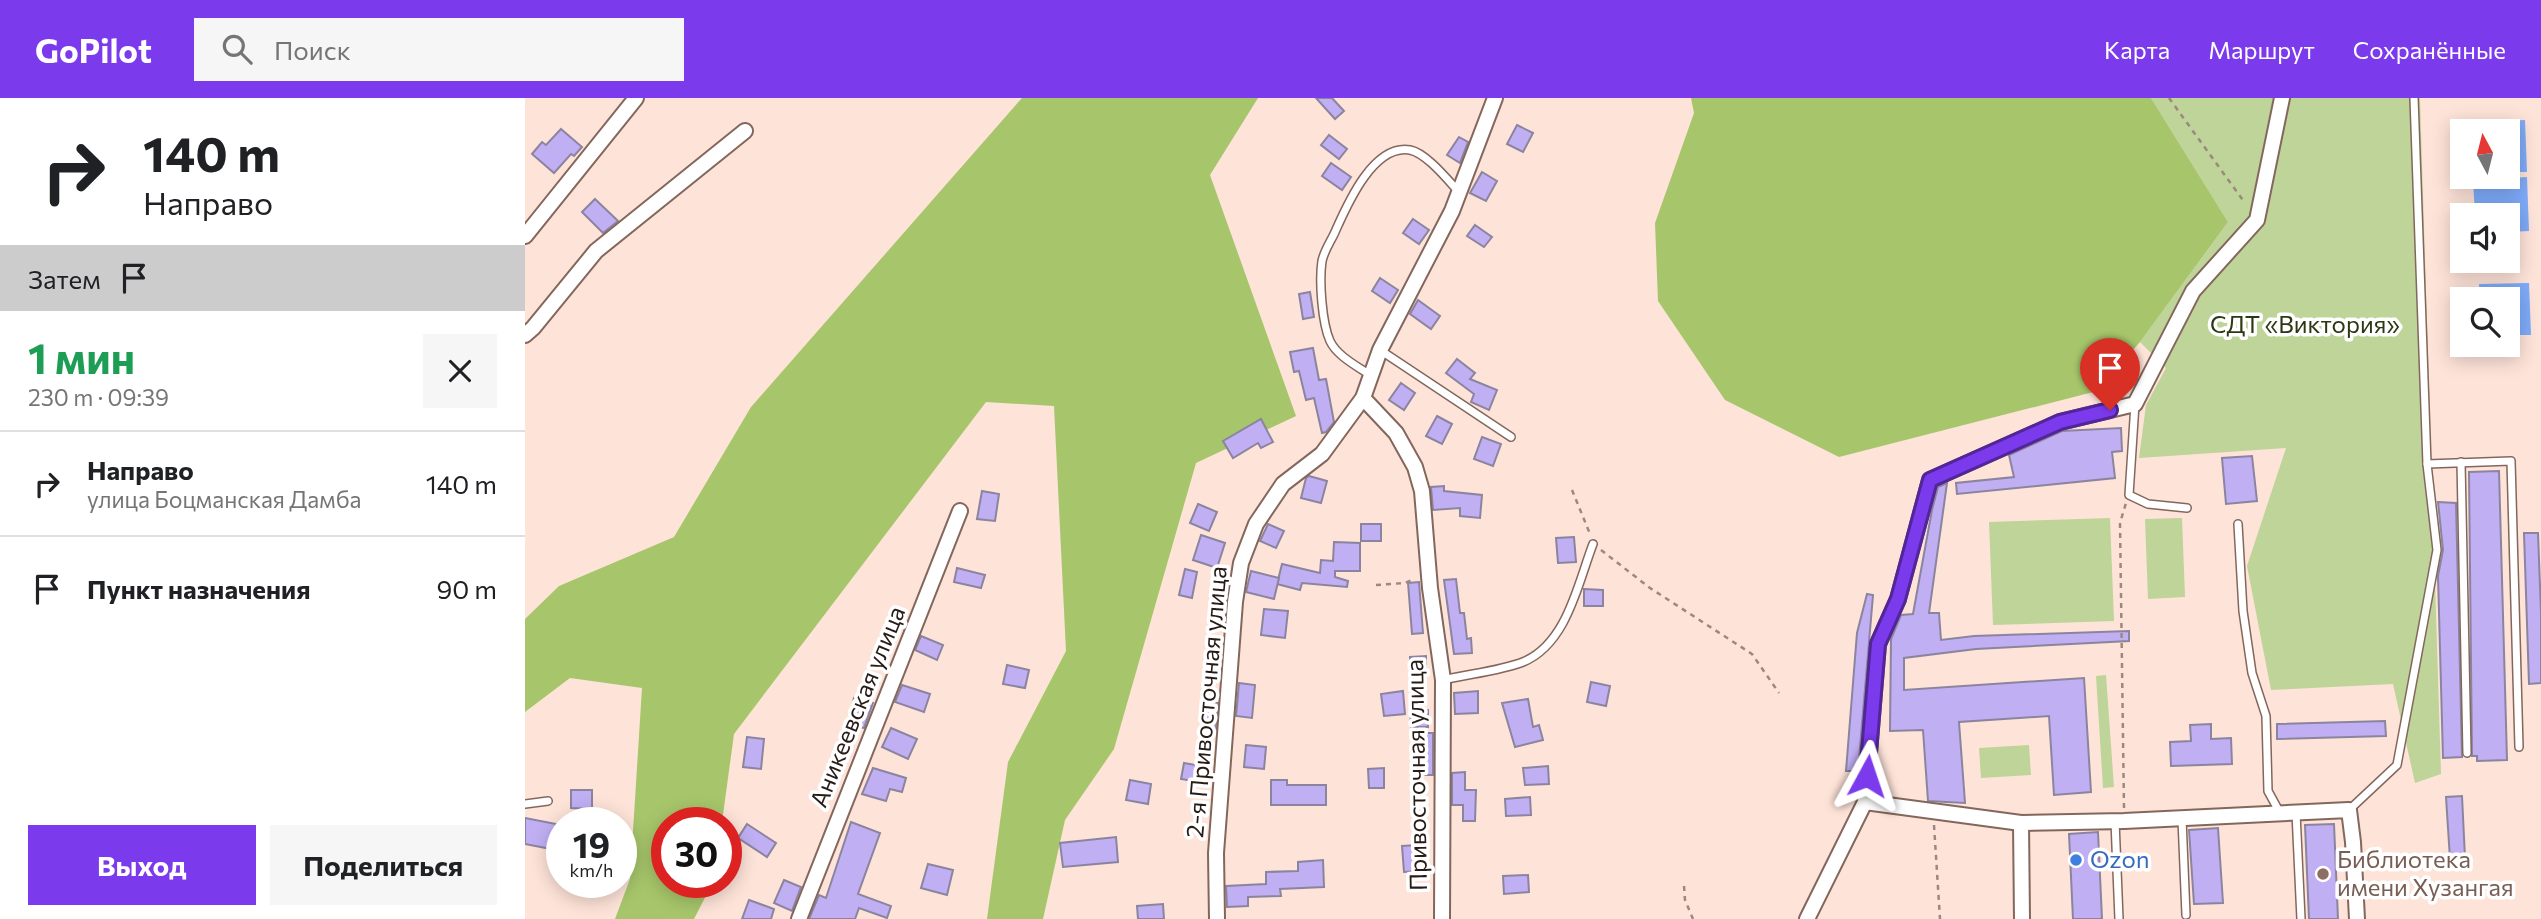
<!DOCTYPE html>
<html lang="ru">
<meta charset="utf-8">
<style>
body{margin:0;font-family:Commissioner,sans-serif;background:#f6f6f6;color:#202124;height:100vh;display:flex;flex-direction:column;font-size:26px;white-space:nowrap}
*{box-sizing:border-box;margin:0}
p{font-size:23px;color:#757577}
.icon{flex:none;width:38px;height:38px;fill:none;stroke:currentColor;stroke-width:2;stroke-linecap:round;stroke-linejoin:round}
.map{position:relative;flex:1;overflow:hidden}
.drawer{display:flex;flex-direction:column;background:#fff;width:525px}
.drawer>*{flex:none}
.hud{background:#fff;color:#202124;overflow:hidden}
.needle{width:46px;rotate:353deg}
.fabs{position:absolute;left:1925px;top:21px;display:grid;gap:14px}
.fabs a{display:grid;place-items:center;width:70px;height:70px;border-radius:0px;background:#fff;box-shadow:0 4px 18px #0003;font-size:35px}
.speed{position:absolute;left:21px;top:709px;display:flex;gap:14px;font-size:35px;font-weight:700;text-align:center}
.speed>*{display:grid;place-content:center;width:91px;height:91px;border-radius:50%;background:#fff;box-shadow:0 4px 18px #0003;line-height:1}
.speed small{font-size:18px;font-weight:400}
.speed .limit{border:10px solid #d22;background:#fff;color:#111}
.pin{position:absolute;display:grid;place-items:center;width:60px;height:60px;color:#fff;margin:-72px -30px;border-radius:50% 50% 50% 0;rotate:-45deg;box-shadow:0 0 7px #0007}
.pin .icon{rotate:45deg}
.me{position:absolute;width:77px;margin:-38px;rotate:5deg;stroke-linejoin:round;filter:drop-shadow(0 0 5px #0008)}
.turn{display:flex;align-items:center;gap:24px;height:147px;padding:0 28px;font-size:32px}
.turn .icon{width:91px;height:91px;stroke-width:2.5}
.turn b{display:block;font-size:49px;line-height:60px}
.then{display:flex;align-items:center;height:66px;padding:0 28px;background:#0003;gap:14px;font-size:26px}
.round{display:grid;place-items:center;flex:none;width:74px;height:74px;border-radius:0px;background:#f6f6f6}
.summary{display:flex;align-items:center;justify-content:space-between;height:119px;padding:0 28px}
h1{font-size:42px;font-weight:700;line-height:52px;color:#1e9e55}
.button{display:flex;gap:14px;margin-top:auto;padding:14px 28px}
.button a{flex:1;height:80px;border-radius:0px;background:#7c3aed;color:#fff;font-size:28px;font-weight:700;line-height:80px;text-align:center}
.button a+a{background:#f6f6f6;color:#202124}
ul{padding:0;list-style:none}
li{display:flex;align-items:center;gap:21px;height:105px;padding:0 28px;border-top:2px solid #e0e0e0}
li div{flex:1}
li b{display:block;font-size:26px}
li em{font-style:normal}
header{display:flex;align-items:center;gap:42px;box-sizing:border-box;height:98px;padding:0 35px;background:#7c3aed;color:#fff}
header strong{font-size:33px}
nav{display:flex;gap:38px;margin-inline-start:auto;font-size:24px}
.search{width:490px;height:63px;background:#f6f6f6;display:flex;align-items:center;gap:18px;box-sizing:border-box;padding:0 24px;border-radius:0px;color:#757577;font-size:26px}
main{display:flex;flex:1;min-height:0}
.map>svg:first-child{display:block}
</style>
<header>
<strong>GoPilot</strong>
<div class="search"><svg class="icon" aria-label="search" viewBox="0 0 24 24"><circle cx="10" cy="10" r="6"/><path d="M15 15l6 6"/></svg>Поиск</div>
<nav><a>Карта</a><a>Маршрут</a><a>Сохранённые</a></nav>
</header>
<main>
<section class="drawer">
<div class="hud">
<div class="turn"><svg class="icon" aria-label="right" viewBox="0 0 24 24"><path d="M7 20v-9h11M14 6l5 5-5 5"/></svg><div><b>140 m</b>Направо</div></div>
<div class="then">Затем<svg class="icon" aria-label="arrive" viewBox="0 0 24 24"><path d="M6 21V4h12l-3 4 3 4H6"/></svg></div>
</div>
<div class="summary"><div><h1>1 мин</h1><p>230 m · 09:39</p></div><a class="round"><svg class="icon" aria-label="close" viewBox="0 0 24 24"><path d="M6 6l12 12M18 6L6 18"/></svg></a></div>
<ul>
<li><svg class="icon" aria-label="right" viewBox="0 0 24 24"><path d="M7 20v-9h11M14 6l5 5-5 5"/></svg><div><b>Направо</b><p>улица Боцманская Дамба</p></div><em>140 m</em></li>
<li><svg class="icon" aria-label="arrive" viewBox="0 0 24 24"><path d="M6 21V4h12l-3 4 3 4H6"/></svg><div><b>Пункт назначения</b></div><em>90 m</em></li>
</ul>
<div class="button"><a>Выход</a><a>Поделиться</a></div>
</section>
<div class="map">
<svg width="2016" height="821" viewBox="0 0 2016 821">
<rect width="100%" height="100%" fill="#fee3d8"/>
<!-- green -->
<g fill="#bed499">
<polygon points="1626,0 1895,0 1916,676 1890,685 1868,586 1746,592 1722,468 1761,350 1614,360 1621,307 1641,270 1615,244 1703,124"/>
<polygon points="1585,420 1589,523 1468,527 1464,424"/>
<polygon points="1657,420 1660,499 1623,501 1620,421"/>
<polygon points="1581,577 1589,689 1578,690 1571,578"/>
<polygon points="1504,647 1506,677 1456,680 1454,650"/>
</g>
<!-- forest -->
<g fill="#a7c66b">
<polygon points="497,0 733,0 685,77 771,318 671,365 589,651 540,722 518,821 462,821 483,664 541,553 529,308 461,304 209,636 197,724 142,724 142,784 188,784 169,821 90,821 105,781 117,590 45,580 0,614 0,521 34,488 149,439 226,309"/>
<polygon points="1166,0 1626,0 1703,124 1615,244 1572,293 1314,359 1200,302 1133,203 1130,125 1169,15"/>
</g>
<!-- water -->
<g fill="#7eabf9">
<polygon points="2000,22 2002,74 1983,74 1983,33 1947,33 1947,24"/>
<polygon points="2002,79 2004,133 1983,134 1983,117 1950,117 1948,82"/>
<polygon points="2004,185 2006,237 1983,237 1983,201 1955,201 1954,186"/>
</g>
<!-- building -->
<g fill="#c1aff4" stroke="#8b849f" stroke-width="2">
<polygon points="791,0 807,0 819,13 810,21"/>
<polygon points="992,27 1008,35 998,54 982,46"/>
<polygon points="36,31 57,49 49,58 46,56 29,75 7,56 17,44 21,47"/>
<polygon points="804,37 822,51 814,61 796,47"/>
<polygon points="934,39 943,44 935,65 922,57"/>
<polygon points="806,65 826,79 817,92 797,78"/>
<polygon points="957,74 972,83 961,103 945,95"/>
<polygon points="70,101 93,123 78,135 57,114"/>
<polygon points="888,121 904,132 894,146 878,135"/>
<polygon points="950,127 967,139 959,149 942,138"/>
<polygon points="855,180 873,192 865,205 847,193"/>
<polygon points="785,194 789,219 778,221 774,196"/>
<polygon points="893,202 915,218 906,231 885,216"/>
<polygon points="788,250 794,282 801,281 809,324 801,334 797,335 789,300 781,302 774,273 769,274 765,254"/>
<polygon points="932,261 950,275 945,281 972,292 964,312 946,304 949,296 921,275"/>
<polygon points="876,285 890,295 879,312 864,302"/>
<polygon points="912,318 927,326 917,346 901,338"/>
<polygon points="736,321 748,344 736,350 733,345 708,360 698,343"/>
<polygon points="1596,330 1597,353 1587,354 1590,380 1432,396 1431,385 1489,379 1484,357 1537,333"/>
<polygon points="957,339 976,346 968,368 949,361"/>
<polygon points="1727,358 1732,403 1701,406 1697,360"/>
<polygon points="1974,373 1982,662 1952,663 1952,658 1947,658 1944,374"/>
<polygon points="784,378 802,383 796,405 776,400 781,380"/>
<polygon points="1422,385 1404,515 1414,515 1416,542 1449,538 1604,533 1604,543 1451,551 1379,560 1379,592 1559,580 1566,694 1529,697 1524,618 1434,624 1440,705 1403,703 1398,632 1365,633 1366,541 1376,517 1388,516 1407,412 1413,389"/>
<polygon points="919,388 919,393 957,397 955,420 935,418 935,410 908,412 906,389"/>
<polygon points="457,393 474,396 470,423 452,421"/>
<polygon points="1913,404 1931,405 1937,659 1918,660 1913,478 1918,452"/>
<polygon points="673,406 692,414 684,433 665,425"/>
<polygon points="743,426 759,433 751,450 735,443"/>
<rect x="836" y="426" width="20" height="17"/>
<polygon points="1999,435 2013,435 2016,514 2016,585 2004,586"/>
<polygon points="676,437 700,445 692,470 668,462"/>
<polygon points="1049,439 1051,464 1033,465 1031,440"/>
<polygon points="809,444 835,445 835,473 810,473 810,479 823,483 822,489 777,485 775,492 752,486 757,466 795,475 796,462 808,463"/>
<polygon points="432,470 460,477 456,490 429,484"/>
<polygon points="660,471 672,474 667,500 654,497"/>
<polygon points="726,473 754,480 749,501 721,494"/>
<polygon points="931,481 935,515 939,515 942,541 946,540 947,555 929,556 919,482"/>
<polygon points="894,484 898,535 887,536 883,485"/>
<polygon points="1059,491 1078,492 1078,508 1059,508"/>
<polygon points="1342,496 1348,497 1333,673 1321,673 1332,535"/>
<polygon points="739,511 763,513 760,540 736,537"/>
<polygon points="396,538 418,547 412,562 390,552"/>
<polygon points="901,558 901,579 885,579 885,559"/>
<polygon points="482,567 504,572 500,590 478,586"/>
<polygon points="1066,584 1085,588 1081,608 1062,604"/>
<polygon points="714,585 730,587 727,620 711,618"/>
<polygon points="377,587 405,596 399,614 370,604"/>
<polygon points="878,593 880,616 859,618 856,596"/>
<polygon points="953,593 953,615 930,616 929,595"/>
<polygon points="329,600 348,605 339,630 323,626"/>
<polygon points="1003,601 1008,629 1014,627 1018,642 990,649 977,605"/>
<polygon points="679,603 693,605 691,631 677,630"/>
<polygon points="885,612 903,612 903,629 886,629"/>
<polygon points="1860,623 1861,638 1752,641 1752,626"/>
<polygon points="1686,626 1686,641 1706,640 1707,666 1646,668 1645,644 1666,643 1665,627"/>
<polygon points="366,630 392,641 383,661 357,649"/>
<polygon points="895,635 908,635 908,677 896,677 897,654 894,654"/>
<polygon points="222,639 239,641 236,671 218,669"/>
<polygon points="721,647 741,649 739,671 719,669"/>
<polygon points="659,665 676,668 674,684 656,681"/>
<polygon points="1023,668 1024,686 1000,687 998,670"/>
<polygon points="348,670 381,680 377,694 365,691 361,703 337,696"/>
<polygon points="859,670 859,690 844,690 843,671"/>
<polygon points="940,674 940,692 951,692 950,723 938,723 938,707 927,707 927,675"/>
<polygon points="605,682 626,686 623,706 601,702"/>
<polygon points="746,682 762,682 762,687 801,687 801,707 746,707"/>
<polygon points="46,692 67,692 67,711 46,710"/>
<polygon points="1937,698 1940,760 1925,761 1921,699"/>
<polygon points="1005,699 1006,717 981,718 980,701"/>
<polygon points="0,720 31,726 26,751 0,746"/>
<polygon points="326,724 355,735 333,796 366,808 362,820 334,810 330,821 284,821 294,797 301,800"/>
<polygon points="222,726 251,745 242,759 213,740"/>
<polygon points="1809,726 1813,821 1784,821 1780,727"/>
<polygon points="1693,730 1698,805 1669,806 1664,732"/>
<polygon points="1573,734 1577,821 1548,821 1544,736"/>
<polygon points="591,739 593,764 538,769 535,745"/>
<polygon points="893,747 895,773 879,774 877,748"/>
<polygon points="798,762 799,789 755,791 756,798 723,799 723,808 702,809 701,788 741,786 741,774 773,773 773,764"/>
<polygon points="403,766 428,772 422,797 396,790"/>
<polygon points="1003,777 1004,794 979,796 978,778"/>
<polygon points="259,782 276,789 267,813 249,805"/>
<polygon points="224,802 249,811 246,821 217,821"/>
<polygon points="638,806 639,821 613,821 612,808"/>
</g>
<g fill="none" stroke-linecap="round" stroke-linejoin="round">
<!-- lane casing -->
<g stroke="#84675c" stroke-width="10">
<g id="lane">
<polyline points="855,252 986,339"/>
<path d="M845 277C832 268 812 258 805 243 797 225 794 183 797 163 799 153 806 143 810 134 822 107 848 46 885 52 901 55 922 81 933 93"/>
<polyline points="1610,306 1604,397 1623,406 1662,410"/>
<polyline points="1936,364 1942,655"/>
<polyline points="1902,366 1986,363 1994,649"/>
<polyline points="1713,426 1718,513 1727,575 1741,618 1743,693 1755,715"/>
<path d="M918 582C943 576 975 573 998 564 1042 546 1053 485 1068 446"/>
<polyline points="0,706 23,703"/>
<polyline points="1824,712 1872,667 1912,452 1902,366 1889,0"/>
<polyline points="1771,715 1776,821"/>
<polyline points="1657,721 1661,817"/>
<polyline points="1590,723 1594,821"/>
</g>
</g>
<!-- street casing -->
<g stroke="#84675c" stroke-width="18">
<g id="street">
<polyline points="0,138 111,0"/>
<polyline points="0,237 8,230 71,153 220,33"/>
<polyline points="838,300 871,335 890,369 897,393 905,490 918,582 917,821"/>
<polyline points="1340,704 1496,725 1599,723 1824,712 1828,744 1832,821"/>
<polyline points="1496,725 1497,821"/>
<polyline points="274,821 435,413"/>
<polyline points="692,821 691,755 710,504 716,465 731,426 758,386 797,356 838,300 855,252 927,113 970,0"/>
<polyline points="1282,821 1340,704 1353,546 1373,501 1405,382 1535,324 1610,306 1668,193 1732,122 1757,0"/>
</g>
</g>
<!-- path -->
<g stroke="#9d8880" stroke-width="2.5" stroke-dasharray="5 5" stroke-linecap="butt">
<polyline points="1644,0 1720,105"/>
<polyline points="1047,392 1065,436"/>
<polyline points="1076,452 1125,490 1227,556 1254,595"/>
<polyline points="851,487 880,485 889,481"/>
<polyline points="1599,710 1595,425 1601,405"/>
<polyline points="1409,727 1415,821"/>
<polyline points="1159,788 1160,802 1168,821"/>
</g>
<!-- lane -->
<use href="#lane" stroke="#fff" stroke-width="7"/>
<!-- street -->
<use href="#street" stroke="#fff" stroke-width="14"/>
</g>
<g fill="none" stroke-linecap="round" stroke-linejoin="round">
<!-- route casing -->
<g stroke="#51269a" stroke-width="18">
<polyline id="route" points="1342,678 1353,546 1373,501 1405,382 1535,324 1585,312"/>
</g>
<!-- route -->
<use href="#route" stroke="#7c3aed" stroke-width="12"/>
</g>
<!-- markers -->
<circle fill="#3f7fe0" stroke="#fff" stroke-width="2.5" cx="1551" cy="762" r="7"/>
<circle fill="#8d6e63" stroke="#fff" stroke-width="2.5" cx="1798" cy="776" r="7"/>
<g text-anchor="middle" stroke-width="7" stroke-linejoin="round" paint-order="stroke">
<!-- park labels -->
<g font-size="24" fill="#2c3812" stroke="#fff">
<text x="1780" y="235">СДТ «Виктория»</text>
</g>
<!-- street labels -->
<g font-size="24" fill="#271b16" stroke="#fff">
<text transform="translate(682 604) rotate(-85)" y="8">2-я Привосточная улица</text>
<text transform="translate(333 609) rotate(-68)" y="8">Аникеевская улица</text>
<text transform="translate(892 677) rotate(-91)" y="8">Привосточная улица</text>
</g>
<!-- shop labels -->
<g font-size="24" fill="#366cbe" stroke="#fff" text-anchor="start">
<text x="1565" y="770">Ozon</text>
</g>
<!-- education labels -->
<g font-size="24" fill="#785e54" stroke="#fff" text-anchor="start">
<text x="1812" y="770">Библиотека<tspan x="1812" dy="28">имени Хузангая</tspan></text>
</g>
</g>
</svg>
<div class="fabs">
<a><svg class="needle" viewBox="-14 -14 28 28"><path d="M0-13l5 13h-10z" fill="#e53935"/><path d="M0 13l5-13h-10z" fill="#757577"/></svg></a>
<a><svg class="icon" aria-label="sound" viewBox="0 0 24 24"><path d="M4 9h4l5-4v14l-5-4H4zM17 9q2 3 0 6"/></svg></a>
<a><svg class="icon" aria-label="search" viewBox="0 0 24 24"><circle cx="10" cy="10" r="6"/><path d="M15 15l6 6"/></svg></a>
</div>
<div class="speed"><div>19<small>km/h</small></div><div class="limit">30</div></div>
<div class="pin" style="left:1585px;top:312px;background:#d93025"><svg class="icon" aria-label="arrive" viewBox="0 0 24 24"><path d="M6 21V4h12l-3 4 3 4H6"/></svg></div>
<svg class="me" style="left:1342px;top:678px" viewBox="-20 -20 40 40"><path d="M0-17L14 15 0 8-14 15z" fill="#7c3aed" stroke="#fff" stroke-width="4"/></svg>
</div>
</main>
